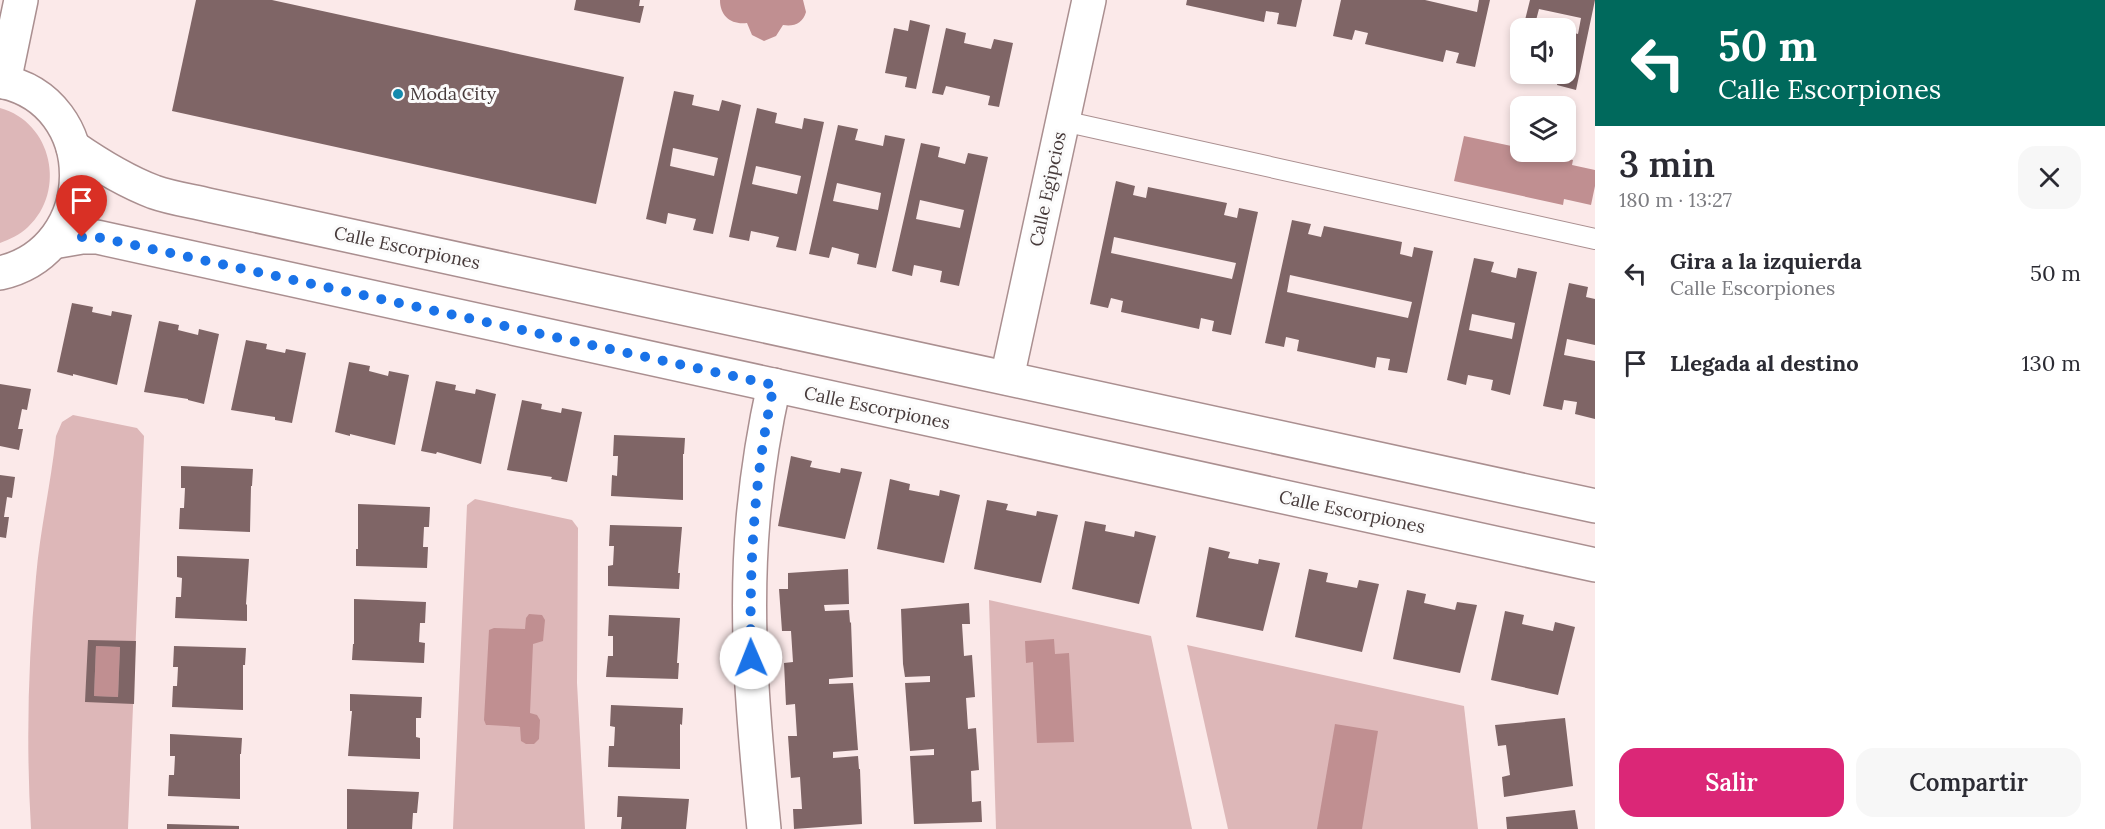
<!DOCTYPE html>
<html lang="es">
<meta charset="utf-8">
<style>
body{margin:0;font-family:Lora,serif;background:#f7f7f7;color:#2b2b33;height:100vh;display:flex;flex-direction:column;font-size:22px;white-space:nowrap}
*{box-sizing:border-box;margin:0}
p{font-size:20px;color:#7c7c81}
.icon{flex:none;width:33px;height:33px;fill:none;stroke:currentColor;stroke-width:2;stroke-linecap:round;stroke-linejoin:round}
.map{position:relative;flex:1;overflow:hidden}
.details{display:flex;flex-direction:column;background:#fff;width:510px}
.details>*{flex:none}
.banner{background:#00695c;color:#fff;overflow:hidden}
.buttons{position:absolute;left:1510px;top:18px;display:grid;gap:12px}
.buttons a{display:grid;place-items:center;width:66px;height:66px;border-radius:12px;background:#fff;box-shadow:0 3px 9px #0003;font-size:30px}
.pin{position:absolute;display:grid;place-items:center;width:51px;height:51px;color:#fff;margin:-62px -26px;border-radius:50% 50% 50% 0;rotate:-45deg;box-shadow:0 0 6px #0007}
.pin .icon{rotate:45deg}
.me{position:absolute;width:66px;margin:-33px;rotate:359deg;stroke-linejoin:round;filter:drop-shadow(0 0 4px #0008)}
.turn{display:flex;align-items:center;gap:21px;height:126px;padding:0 24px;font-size:27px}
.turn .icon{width:78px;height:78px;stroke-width:2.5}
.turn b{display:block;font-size:42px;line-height:51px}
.round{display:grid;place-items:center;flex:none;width:63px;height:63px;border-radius:18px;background:#f7f7f7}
.headline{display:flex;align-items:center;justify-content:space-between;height:102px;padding:0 24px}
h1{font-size:36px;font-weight:600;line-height:45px}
.action{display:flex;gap:12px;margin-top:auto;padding:12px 24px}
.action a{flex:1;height:69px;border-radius:18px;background:#db2777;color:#fff;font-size:24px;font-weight:600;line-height:69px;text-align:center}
.action a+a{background:#f7f7f7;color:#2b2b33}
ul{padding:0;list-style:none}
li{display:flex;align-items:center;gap:18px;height:90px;padding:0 24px}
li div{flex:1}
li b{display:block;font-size:22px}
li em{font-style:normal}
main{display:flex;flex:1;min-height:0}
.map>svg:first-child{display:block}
</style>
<main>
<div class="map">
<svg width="1595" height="829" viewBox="0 0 1595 829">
<rect width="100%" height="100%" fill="#fbe9e9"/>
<!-- green -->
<g fill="#ddb7b8">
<path d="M0 108C52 122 67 191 28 227 20 235 10 239 0 243Z"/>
<path d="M73 415 137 428 144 436 128 829H31C26 745 28 661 36 577 40 530 51 483 56 436L62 422Z"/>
<polygon points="475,499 572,520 578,528 577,683 585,829 453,829 467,505"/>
<polygon points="989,600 1151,636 1192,829 996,829"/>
<polygon points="1187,645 1464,706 1478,829 1228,829"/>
</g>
<!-- water -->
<g fill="#c08f91">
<path d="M720 0H803L806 12C803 23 794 27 783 25L776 36 764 41 752 35 747 23C731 25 720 16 720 0Z"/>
<polygon points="1464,136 1521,148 1521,152 1535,152 1573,160 1572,165 1595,170 1595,186 1591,205 1564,199 1563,205 1454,181"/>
<polygon points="529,614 542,615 545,620 543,641 533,644 530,713 537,715 540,720 539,739 534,744 526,744 521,741 520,727 489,725 486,725 484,720 489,630 494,628 525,629 526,618"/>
<polygon points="1054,639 1055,654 1069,653 1074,742 1037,743 1033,662 1026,663 1025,641"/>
<polygon points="96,646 120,647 118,697 94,696"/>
<polygon points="1335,724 1378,731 1362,829 1317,829"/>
</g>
<!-- building -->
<g fill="#7f6566" fill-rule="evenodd">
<polygon points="196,0 272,0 624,77 596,204 172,111"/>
<polygon points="576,0 640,0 639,6 644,6 640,23 574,10"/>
<polygon points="1187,0 1302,0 1296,27 1277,24 1279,13 1266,11 1264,22 1186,5"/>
<polygon points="1341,0 1425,0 1477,12 1479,0 1490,0 1475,67 1456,63 1459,53 1446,50 1443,62 1365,44 1368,33 1355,30 1352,40 1333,36"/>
<polygon points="1530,0 1595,0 1576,90 1557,85 1559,74 1566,74 1566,31 1578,34 1581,18 1539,9 1535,24 1549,28 1523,28"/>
<polygon points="910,20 930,25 916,89 905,87 907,77 885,73 894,28 908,31"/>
<polygon points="946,28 966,33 964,43 991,49 994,39 1013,43 999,107 988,105 990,96 946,86 943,95 932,93"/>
<polygon points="1520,44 1521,74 1534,74 1532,80 1513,76"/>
<path d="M674 91 694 95 692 105 719 111 722 100 741 105 713 234 693 230 696 219 668 213 666 224 646 219ZM673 148 718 158 714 176 670 166Z"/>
<path d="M757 108 777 113 775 123 802 129 804 118 824 122 796 251 776 247 779 237 751 231 749 241 729 237ZM756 166 801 176 797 194 752 184Z"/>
<path d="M838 125 858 129 855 140 883 146 885 135 905 139 876 268 857 264 859 254 832 247 829 258 809 254ZM837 183 881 193 878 210 833 201Z"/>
<path d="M921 143 940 147 938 157 965 164 968 153 988 157 959 286 940 282 942 271 914 265 912 276 892 271ZM920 200 964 210 960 228 916 219Z"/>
<path d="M1116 181 1135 186 1133 195 1146 198 1148 187 1227 203 1224 215 1237 218 1239 208 1258 212 1231 335 1212 331 1214 321 1201 318 1199 329 1121 312 1123 301 1111 298 1108 308 1090 304ZM1114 237 1236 263 1232 279 1111 253Z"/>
<path d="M1292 220 1311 224 1308 234 1321 237 1324 226 1402 242 1400 254 1412 257 1414 247 1433 251 1407 373 1388 370 1390 359 1377 357 1375 368 1297 351 1299 340 1286 337 1284 347 1265 343ZM1290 275 1412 302 1408 318 1287 292Z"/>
<path d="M1474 258 1494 262 1491 272 1516 278 1518 268 1537 272 1510 395 1491 390 1493 380 1468 375 1466 385 1447 380ZM1472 314 1515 323 1512 339 1469 330Z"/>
<polygon points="1569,283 1588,287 1586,297 1595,299 1595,345 1567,339 1564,355 1595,361 1595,419 1575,414 1577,402 1564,400 1562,410 1543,406"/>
<polygon points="72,303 93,307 92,312 111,316 112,311 132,315 117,385 73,374 73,376 57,372"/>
<polygon points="159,321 179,325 178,330 198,335 199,329 219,334 204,404 188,400 188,399 144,392"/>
<polygon points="246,340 267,344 266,349 285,353 286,349 306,353 292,423 275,420 275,417 231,410"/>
<polygon points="349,362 370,366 369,371 388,376 389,371 409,375 395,445 350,434 350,436 335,432"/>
<polygon points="436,381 456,385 455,390 475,394 476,389 496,394 481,464 437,452 436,454 421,451"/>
<polygon points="0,384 31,389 27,410 22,409 18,429 23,429 19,450 0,446"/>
<polygon points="522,400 542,404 541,409 561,413 562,408 582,412 567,482 551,479 552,477 507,470"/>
<polygon points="614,435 685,438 684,454 683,454 683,500 611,496 612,475 617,476 618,456 613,456"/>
<polygon points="791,456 812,461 810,467 840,473 841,468 862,472 845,539 778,526"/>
<polygon points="181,466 253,469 252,486 251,486 250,532 179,529 180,508 184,508 185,488 181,488"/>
<polygon points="0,475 15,477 12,498 7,497 4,517 9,517 6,538 0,537"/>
<polygon points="890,479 910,484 909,490 939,496 940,490 960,495 944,563 877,549"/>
<polygon points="987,500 1008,504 1006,510 1036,516 1037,511 1058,515 1041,583 974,569"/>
<polygon points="358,504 430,507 429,527 424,527 423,547 428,547 427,568 356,566 356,549 358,549"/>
<polygon points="1085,521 1106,525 1105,531 1134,537 1135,531 1156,536 1139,604 1072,589"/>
<polygon points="610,525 682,527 678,573 680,573 679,589 608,586 608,566 613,565 614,546 609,546"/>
<polygon points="1209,547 1230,552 1228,558 1258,564 1259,559 1280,563 1263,631 1196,617"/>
<polygon points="177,556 249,559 246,604 247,605 247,621 175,618 176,597 181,597 182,578 177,577"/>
<polygon points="848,569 849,604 824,605 825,611 849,610 850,623 851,622 853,677 829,679 829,684 853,683 858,750 833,752 833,758 858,756 859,769 860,769 862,824 794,829 793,809 802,809 800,777 791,778 788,736 797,736 795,704 786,705 784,663 793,662 791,631 782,631 779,589 788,589 788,573"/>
<polygon points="1309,569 1328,573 1326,582 1357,588 1359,580 1379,584 1362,652 1295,637"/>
<polygon points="1407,590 1426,594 1424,603 1455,610 1457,602 1477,605 1460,673 1393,659"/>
<polygon points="354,599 426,602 425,623 420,623 419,642 425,643 424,663 352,660 353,644 354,644"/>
<polygon points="969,603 970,624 962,624 964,656 972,655 975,697 966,698 968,729 976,728 979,770 971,771 972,802 981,801 982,822 914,824 910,756 934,755 934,749 910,751 905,683 930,682 930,676 905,677 903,664 901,609"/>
<polygon points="1505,611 1524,615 1522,624 1553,631 1555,622 1575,627 1558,695 1491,680"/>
<polygon points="609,615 680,618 677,663 679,663 678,679 606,677 608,656 613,656 613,636 608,636"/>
<path d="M88 640 136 641 134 704 85 702ZM96 646 120 647 118 697 94 696Z"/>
<polygon points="174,646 246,648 245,665 243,665 243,710 172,707 173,686 177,686 178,667 173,667"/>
<polygon points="350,694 422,697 421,718 416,718 416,737 420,738 420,759 348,756 352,711 350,711"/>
<polygon points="611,705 683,708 682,725 680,724 680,769 608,767 609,746 614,746 615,727 610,726"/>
<polygon points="1565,718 1573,786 1504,797 1502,777 1510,775 1506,745 1498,746 1495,725"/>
<polygon points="170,734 242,738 241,754 240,754 240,799 168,796 169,775 174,775 175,756 170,756"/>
<polygon points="347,789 419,792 417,813 413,813 412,829 347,829"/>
<polygon points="618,796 689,799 686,829 621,829 622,817 617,817"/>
<polygon points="1575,810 1578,829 1507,829 1506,817"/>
<polygon points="167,824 239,826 239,829 167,829"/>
</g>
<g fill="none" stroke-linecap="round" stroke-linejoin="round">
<!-- service casing -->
<g stroke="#aa8f90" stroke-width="22">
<polyline id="service" points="1063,121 1595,239"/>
</g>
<!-- minor casing -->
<g stroke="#aa8f90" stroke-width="36">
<g id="minor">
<polyline points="4,82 21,0"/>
<polyline points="1007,378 1089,0"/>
<path d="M764 829C754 727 744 623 753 520 757 475 764 430 774 385"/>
</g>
</g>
<!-- tertiary casing -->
<g stroke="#aa8f90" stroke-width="36">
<g id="tertiary">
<path d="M0 81C103 101 101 250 0 273"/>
<path d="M73 147C99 165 125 181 154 192 171 198 191 201 208 205L1595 506"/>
<polyline points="53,242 82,237 97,237 1595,565"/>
</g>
</g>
<!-- service -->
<use href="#service" stroke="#fff" stroke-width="20"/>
<!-- minor -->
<use href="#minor" stroke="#fff" stroke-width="33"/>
<!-- tertiary -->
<use href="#tertiary" stroke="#fff" stroke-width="33"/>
</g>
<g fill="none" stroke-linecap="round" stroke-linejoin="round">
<!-- route -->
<path stroke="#1a73e8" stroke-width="10" stroke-dasharray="0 18" d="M82 237H97L774 385C754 476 749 565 751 658"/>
</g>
<!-- markers -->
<circle fill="#148aad" stroke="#fbfbfb" stroke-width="2" cx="398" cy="94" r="6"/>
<g text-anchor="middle" stroke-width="6" stroke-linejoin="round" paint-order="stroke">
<!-- poi labels -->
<g font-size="18" fill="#463a3a" stroke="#fbfbfb" text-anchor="start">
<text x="410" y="100">Moda City</text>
</g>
<!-- street labels -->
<g font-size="18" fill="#463a3a" stroke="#fbfbfb">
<text transform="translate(1048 189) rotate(-78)" y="6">Calle Egipcios</text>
<text transform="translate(407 248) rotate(12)" y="6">Calle Escorpiones</text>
<text transform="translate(877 408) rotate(12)" y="6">Calle Escorpiones</text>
<text transform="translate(1352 512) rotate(12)" y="6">Calle Escorpiones</text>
</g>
</g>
</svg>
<div class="buttons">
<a><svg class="icon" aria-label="sound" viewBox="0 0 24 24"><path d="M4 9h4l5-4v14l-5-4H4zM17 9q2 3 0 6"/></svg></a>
<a><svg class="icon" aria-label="layers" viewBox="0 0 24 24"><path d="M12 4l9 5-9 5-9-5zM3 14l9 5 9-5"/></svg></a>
</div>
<div class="pin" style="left:82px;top:237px;background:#d93025"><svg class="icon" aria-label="arrive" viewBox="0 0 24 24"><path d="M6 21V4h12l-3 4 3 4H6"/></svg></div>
<svg class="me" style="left:751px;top:658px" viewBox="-20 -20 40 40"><circle r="19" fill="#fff"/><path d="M0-13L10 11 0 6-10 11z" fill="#1a73e8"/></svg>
</div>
<section class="details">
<div class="banner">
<div class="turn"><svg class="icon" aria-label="left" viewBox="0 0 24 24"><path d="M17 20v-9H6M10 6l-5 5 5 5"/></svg><div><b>50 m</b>Calle Escorpiones</div></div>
</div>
<div class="headline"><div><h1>3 min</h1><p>180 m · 13:27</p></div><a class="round"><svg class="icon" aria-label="close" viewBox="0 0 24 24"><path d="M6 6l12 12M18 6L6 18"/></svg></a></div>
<ul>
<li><svg class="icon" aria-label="left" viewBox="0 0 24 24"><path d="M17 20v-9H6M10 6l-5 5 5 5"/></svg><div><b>Gira a la izquierda</b><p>Calle Escorpiones</p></div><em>50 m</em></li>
<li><svg class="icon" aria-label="arrive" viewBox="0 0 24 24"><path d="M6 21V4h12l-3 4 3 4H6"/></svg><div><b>Llegada al destino</b></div><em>130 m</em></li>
</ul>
<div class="action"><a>Salir</a><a>Compartir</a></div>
</section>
</main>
